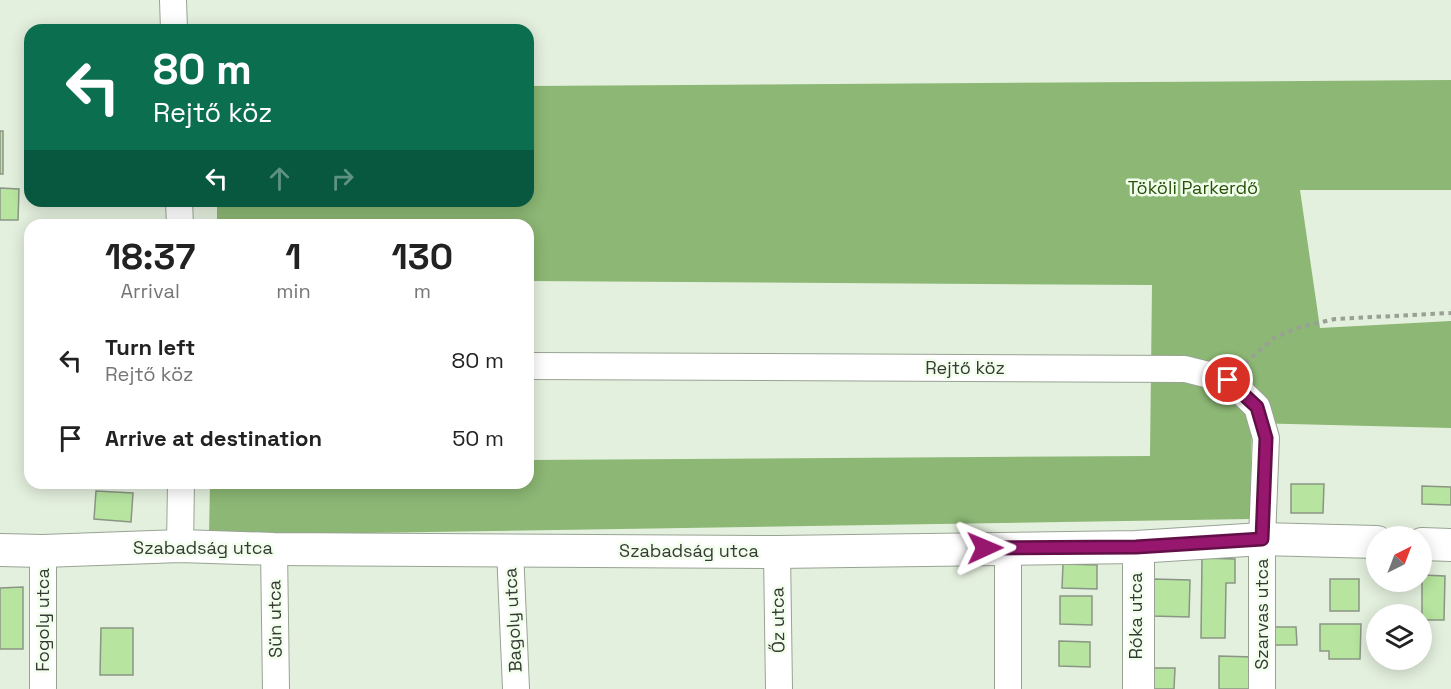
<!DOCTYPE html>
<meta charset="utf-8">
<style>
body{margin:0;font-family:"Space Grotesk",sans-serif;background:#f2f2f2;color:#222;height:100vh;display:flex;flex-direction:column;font-size:22px;white-space:nowrap}
*{box-sizing:border-box;margin:0}
p{font-size:20px;color:#767676}
.icon{flex:none;width:33px;height:33px;fill:none;stroke:currentColor;stroke-width:2;stroke-linecap:round;stroke-linejoin:round}
.map{position:relative;flex:1;overflow:hidden}
.sheet{position:absolute;left:24px;top:219px;width:510px;height:270px;display:flex;flex-direction:column;background:#fff;border-radius:18px;box-shadow:0 3px 15px #0003}
.sheet>*{flex:none}
.banner{position:absolute;left:24px;top:24px;width:510px;height:183px;border-radius:18px;box-shadow:0 3px 15px #0003;background:#0b6e4f;color:#fff;overflow:hidden}
.needle{width:39px;rotate:42deg}
.fabs{position:absolute;left:1366px;top:526px;display:grid;gap:12px}
.fabs a{display:grid;place-items:center;width:66px;height:66px;border-radius:50%;background:#fff;box-shadow:0 3px 15px #0003;font-size:30px}
.pin{position:absolute;display:grid;place-items:center;width:51px;height:51px;color:#fff;margin:-26px;border:3px solid #fff;border-radius:50%;box-shadow:0 2px 6px #0007}
.me{position:absolute;width:66px;margin:-33px;rotate:89deg;stroke-linejoin:round;filter:drop-shadow(0 0 4px #0008)}
.turn{display:flex;align-items:center;gap:21px;height:126px;padding:0 30px;font-size:27px}
.turn .icon{width:78px;height:78px;stroke-width:2.5}
.turn b{display:block;font-size:42px;line-height:51px}
.lanes{display:flex;align-items:center;height:57px;padding:0 30px;background:#0003;justify-content:center;gap:30px;direction:ltr}
.lanes .off{opacity:.35}
.eta{display:flex;justify-content:space-evenly;align-items:center;height:102px;text-align:center}
.eta b{font-size:36px;font-weight:700;line-height:42px}
ul{padding:0;list-style:none}
li{display:flex;align-items:center;gap:18px;height:78px;padding:0 30px}
li div{flex:1}
li b{display:block;font-size:22px}
li em{font-style:normal}
.map>svg:first-child{display:block}
</style>
<div class="map">
<svg width="1451" height="689" viewBox="0 0 1451 689">
<rect width="100%" height="100%" fill="#e4f0de"/>
<!-- forest -->
<polygon fill="#8cb774" points="1451,80 1451,190 1300,190 1320,328 1451,321 1451,428 1252,423 1250,519 300,534 209,534 210,483 528,483 528,460 1150,456 1152,285 528,281 528,225 217,225 217,201 528,201 528,86"/>
<!-- building -->
<g fill="#b7e49f" stroke="#8a9585" stroke-width="1.5">
<rect x="0" y="131" width="3" height="43"/>
<polygon points="0,188 19,189 18,220 0,220"/>
<polygon points="1291,484 1324,484 1323,513 1291,513"/>
<polygon points="1422,486 1451,487 1451,505 1422,504"/>
<polygon points="96,491 133,493 131,522 94,519"/>
<polygon points="1202,558 1235,559 1235,583 1226,583 1225,638 1201,638"/>
<polygon points="1063,564 1097,565 1097,589 1062,588"/>
<polygon points="1422,575 1445,576 1444,620 1422,620"/>
<polygon points="1153,579 1190,580 1189,617 1152,616"/>
<rect x="1330" y="579" width="29" height="32"/>
<polygon points="23,587 23,649 0,649 0,588"/>
<polygon points="1060,596 1092,596 1092,625 1060,624"/>
<polygon points="1320,624 1361,624 1360,659 1329,659 1329,651 1320,651"/>
<polygon points="1272,627 1296,627 1297,645 1272,645"/>
<polygon points="101,628 133,628 133,675 100,675"/>
<polygon points="1059,641 1090,642 1090,667 1059,666"/>
<polygon points="1219,656 1253,657 1253,689 1219,689"/>
<polygon points="1154,668 1175,668 1174,689 1154,689"/>
</g>
<g fill="none" stroke-linecap="round" stroke-linejoin="round">
<!-- minor casing -->
<g stroke="#98a393" stroke-width="28">
<g id="minor">
<polyline points="173,0 174,30"/>
<polyline points="179,201 180,225"/>
<polyline points="528,366 1185,369 1229,380 1257,407 1266,438 1262,539 1262,689"/>
<polyline points="180,546 181,483"/>
<polyline points="1008,547 1008,689"/>
<polyline points="274,549 276,689"/>
<polyline points="510,550 516,689"/>
<polyline points="777,552 779,689"/>
<polyline points="43,689 43,551"/>
<polyline points="1136,689 1136,547 1141,547 1141,689"/>
</g>
</g>
<!-- tertiary casing -->
<g stroke="#98a393" stroke-width="34">
<g id="tertiary">
<polyline points="1422,544 1451,545"/>
<polyline points="0,550 43,551 180,546 274,549 777,552 1136,547 1262,539 1377,542"/>
</g>
</g>
<!-- path -->
<polyline stroke="#99a194" stroke-width="4" stroke-dasharray="4.5 4.5" stroke-linecap="butt" points="1245,363 1274,338 1300,327 1335,319 1451,313"/>
<!-- minor -->
<use href="#minor" stroke="#fff" stroke-width="26"/>
<!-- tertiary -->
<use href="#tertiary" stroke="#fff" stroke-width="32"/>
</g>
<g fill="none" stroke-linecap="round" stroke-linejoin="round">
<!-- route casing -->
<g stroke="#620f48" stroke-width="15">
<polyline id="route" points="985,548 1136,547 1262,539 1266,438 1257,407 1228,380"/>
</g>
<!-- route -->
<use href="#route" stroke="#97176f" stroke-width="10"/>
</g>
<g text-anchor="middle" stroke-width="5" stroke-linejoin="round" paint-order="stroke">
<!-- park labels -->
<g font-size="18" fill="#285009" stroke="#f1feec">
<text x="1193" y="194">Tököli Parkerdő</text>
</g>
<!-- street labels -->
<g font-size="18" fill="#363a34" stroke="#f1feec">
<text x="965" y="374">Rejtő köz</text>
<text x="203" y="554">Szabadság utca</text>
<text x="689" y="557">Szabadság utca</text>
<text transform="translate(1262 614) rotate(-90)" y="6">Szarvas utca</text>
<text transform="translate(1136 616) rotate(-90)" y="6">Róka utca</text>
<text transform="translate(275 619) rotate(-91)" y="6">Sün utca</text>
<text transform="translate(43 620) rotate(-90)" y="6">Fogoly utca</text>
<text transform="translate(513 620) rotate(-93)" y="6">Bagoly utca</text>
<text transform="translate(778 620) rotate(-91)" y="6">Őz utca</text>
</g>
</g>
</svg>
<div class="fabs">
<a><svg class="needle" viewBox="-14 -14 28 28"><path d="M0-13l5 13h-10z" fill="#e53935"/><path d="M0 13l5-13h-10z" fill="#767676"/></svg></a>
<a><svg class="icon" aria-label="layers" viewBox="0 0 24 24"><path d="M12 4l9 5-9 5-9-5zM3 14l9 5 9-5"/></svg></a>
</div>
<div class="pin" style="left:1228px;top:380px;background:#d93025"><svg class="icon" aria-label="arrive" viewBox="0 0 24 24"><path d="M6 21V4h12l-3 4 3 4H6"/></svg></div>
<svg class="me" style="left:985px;top:548px" viewBox="-20 -20 40 40"><path d="M0-17L14 15 0 8-14 15z" fill="#97176f" stroke="#fff" stroke-width="4"/></svg>
<div class="banner">
<div class="turn"><svg class="icon" aria-label="left" viewBox="0 0 24 24"><path d="M17 20v-9H6M10 6l-5 5 5 5"/></svg><div><b>80 m</b>Rejtő köz</div></div>
<div class="lanes"><svg class="icon" aria-label="left" viewBox="0 0 24 24"><path d="M17 20v-9H6M10 6l-5 5 5 5"/></svg><svg class="icon off" aria-label="ahead" viewBox="0 0 24 24"><path d="M12 20V5M6 11l6-6 6 6"/></svg><svg class="icon off" aria-label="right" viewBox="0 0 24 24"><path d="M7 20v-9h11M14 6l5 5-5 5"/></svg></div>
</div>
<section class="sheet">
<div class="eta">
<div><b>18:37</b><p>Arrival</p></div>
<div><b>1</b><p>min</p></div>
<div><b>130</b><p>m</p></div>
</div>
<ul>
<li><svg class="icon" aria-label="left" viewBox="0 0 24 24"><path d="M17 20v-9H6M10 6l-5 5 5 5"/></svg><div><b>Turn left</b><p>Rejtő köz</p></div><em>80 m</em></li>
<li><svg class="icon" aria-label="arrive" viewBox="0 0 24 24"><path d="M6 21V4h12l-3 4 3 4H6"/></svg><div><b>Arrive at destination</b></div><em>50 m</em></li>
</ul>
</section>
</div>
